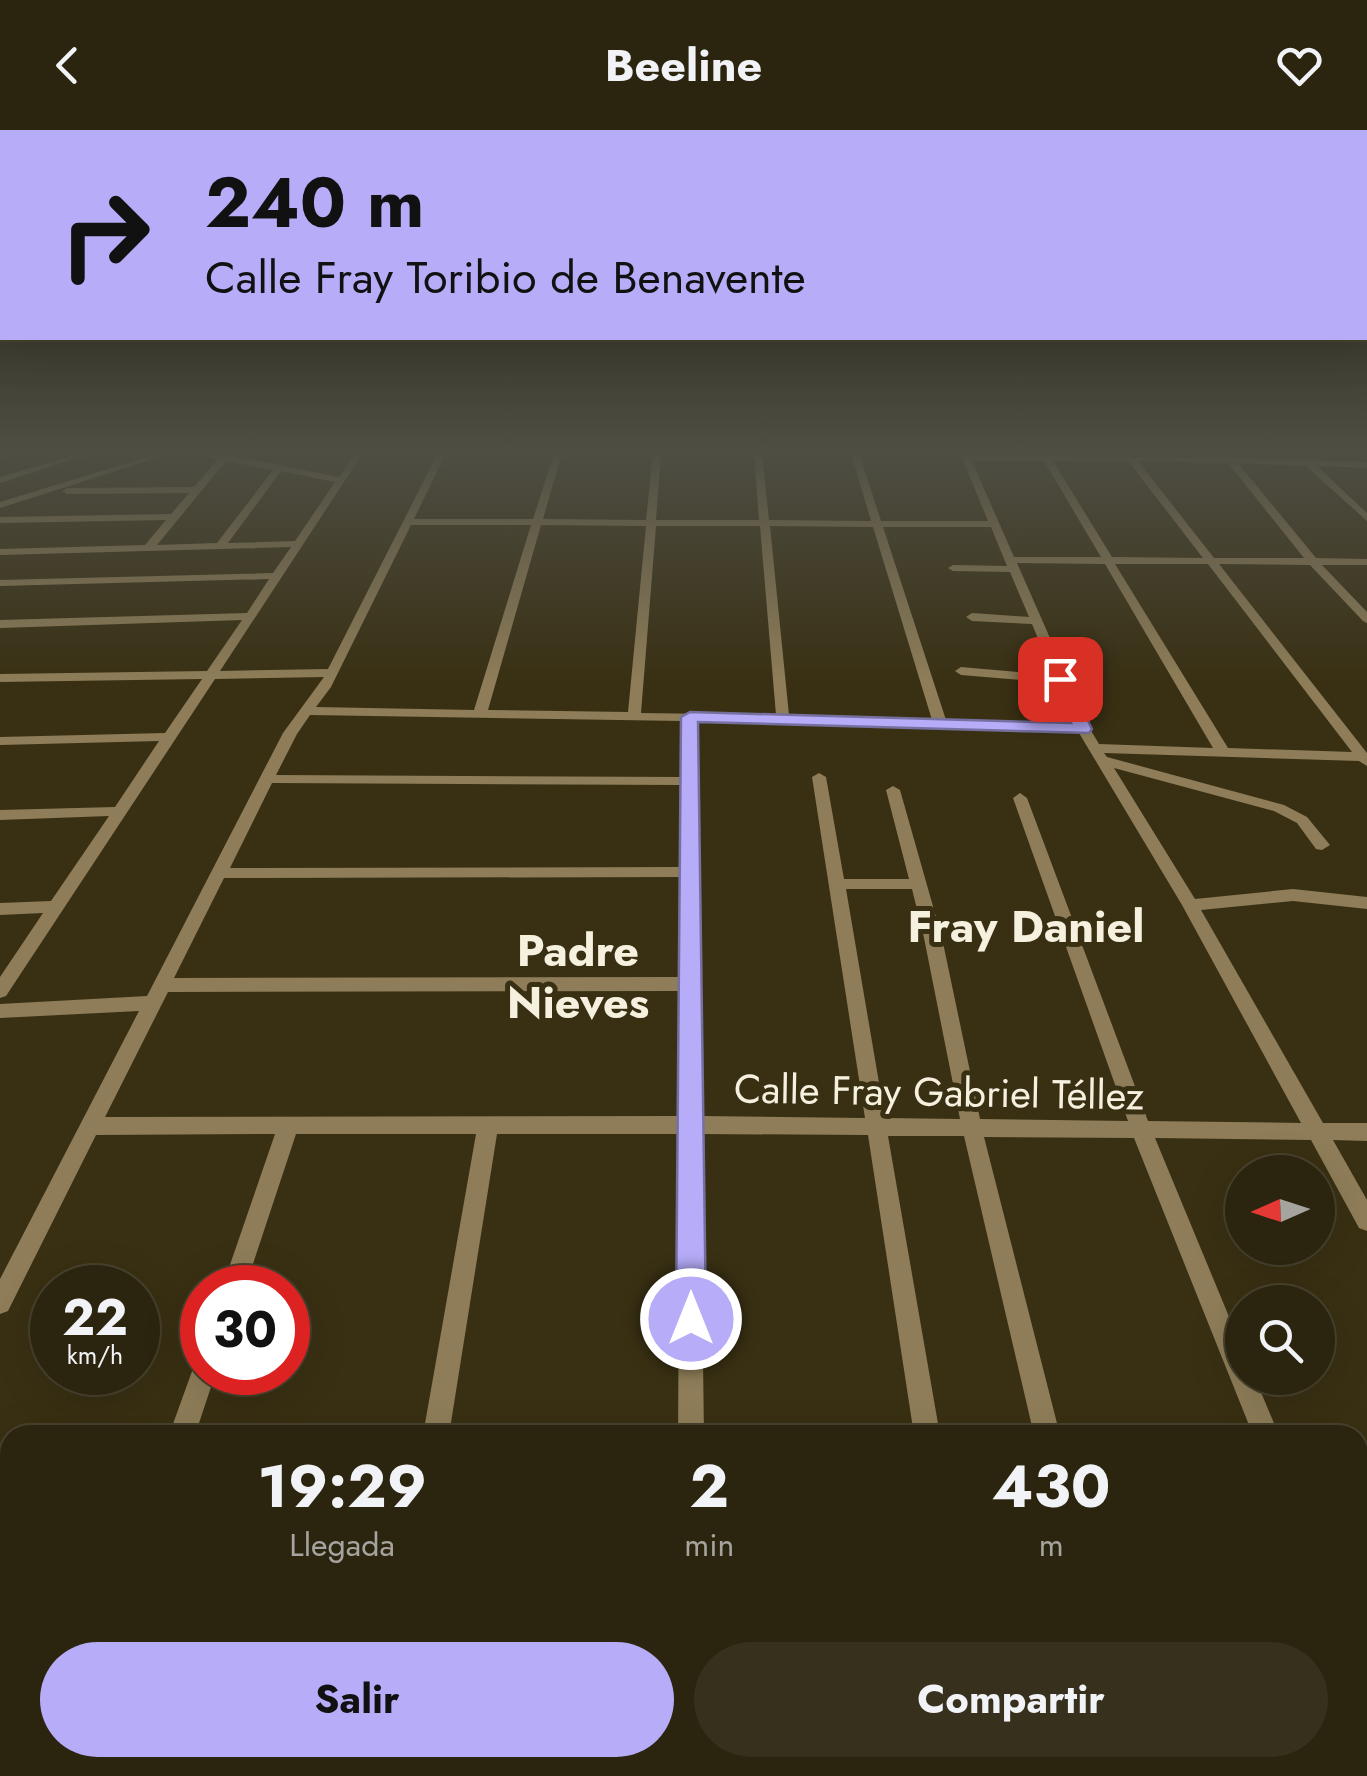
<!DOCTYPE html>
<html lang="es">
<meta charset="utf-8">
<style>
body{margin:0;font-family:Jost,sans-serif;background:#37301c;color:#f1f3f6;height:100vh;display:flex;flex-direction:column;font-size:38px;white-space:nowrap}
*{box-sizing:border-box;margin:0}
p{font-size:32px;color:#a6a49e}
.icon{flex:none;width:55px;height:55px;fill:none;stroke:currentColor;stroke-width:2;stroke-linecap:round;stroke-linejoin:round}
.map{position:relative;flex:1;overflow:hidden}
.side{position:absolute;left:0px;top:1295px;width:1368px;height:352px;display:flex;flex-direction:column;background:#2b240e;border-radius:30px 30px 0 0;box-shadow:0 10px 40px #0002,0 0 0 2px #47412e}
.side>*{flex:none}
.banner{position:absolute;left:0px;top:0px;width:1368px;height:210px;box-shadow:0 10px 40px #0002,0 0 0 2px #47412e;background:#b6acf8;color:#111;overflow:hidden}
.needle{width:65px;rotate:267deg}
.buttons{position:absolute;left:1225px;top:1025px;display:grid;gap:20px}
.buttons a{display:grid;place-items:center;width:110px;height:110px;border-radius:50%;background:#2b240e;box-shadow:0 10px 40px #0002,0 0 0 2px #47412e;font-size:50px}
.speed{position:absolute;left:30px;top:1135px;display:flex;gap:20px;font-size:50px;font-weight:700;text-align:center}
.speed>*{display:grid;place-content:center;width:130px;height:130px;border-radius:50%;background:#2b240e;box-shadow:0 10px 40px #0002,0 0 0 2px #47412e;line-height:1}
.speed small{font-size:25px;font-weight:400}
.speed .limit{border:15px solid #d22;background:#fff;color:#111}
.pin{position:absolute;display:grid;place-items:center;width:85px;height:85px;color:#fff;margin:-42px;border-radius:20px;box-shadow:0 5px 15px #0006}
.me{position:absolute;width:110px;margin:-55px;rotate:0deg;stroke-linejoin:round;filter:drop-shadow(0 0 8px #0008)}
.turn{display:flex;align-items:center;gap:35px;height:210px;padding:0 40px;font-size:45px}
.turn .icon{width:130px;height:130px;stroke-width:2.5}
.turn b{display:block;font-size:70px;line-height:85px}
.eta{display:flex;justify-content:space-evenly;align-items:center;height:170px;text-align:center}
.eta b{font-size:60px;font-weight:700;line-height:70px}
.cta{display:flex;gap:20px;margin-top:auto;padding:20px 40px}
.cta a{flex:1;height:115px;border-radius:60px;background:#b6acf8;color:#111;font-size:40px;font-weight:700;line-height:115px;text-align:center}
.cta a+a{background:#37301c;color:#f1f3f6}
header{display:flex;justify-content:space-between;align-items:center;height:130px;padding:0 40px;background:#2b240e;font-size:45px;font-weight:700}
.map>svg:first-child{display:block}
</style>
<header><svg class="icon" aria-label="back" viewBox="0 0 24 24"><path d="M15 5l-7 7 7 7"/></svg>Beeline<svg class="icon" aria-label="heart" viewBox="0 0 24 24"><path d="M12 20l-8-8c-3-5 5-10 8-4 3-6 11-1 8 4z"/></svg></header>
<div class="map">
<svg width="1367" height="1646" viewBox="0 0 1367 1646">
<rect width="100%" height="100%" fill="#393013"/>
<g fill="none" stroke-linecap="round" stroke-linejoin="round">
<!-- minor -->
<g fill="#8e7d58" fill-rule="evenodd">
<polygon points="0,323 12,323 0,328"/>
<polygon points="81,323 93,323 0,353 0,347"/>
<polygon points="160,323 172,323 0,378 0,372"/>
<path d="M196 323 224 324 339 347 355 323H363L220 541 328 539 438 323H446L414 389H533L554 323H562L543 389 646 390 653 323H661L656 390H759L754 323H762L769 390 871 391 851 323H859L881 391H988L962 328 966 325 1224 328 1227 323 1233 328 1301 330 1305 327 1311 330 1367 332V338L1317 336 1367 383V391L1306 336 1238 333 1316 428 1367 429V435H1322L1367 482V493L1363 491 1310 435 1219 434 1367 623V636L1359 631 1104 623 1107 627 1284 675 1307 687 1330 715 1322 720 1316 719 1297 693 1274 681 1114 638 1195 769 1293 759 1367 767V779L1293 771 1201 780 1323 993H1367V1011L1333 1010 1367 1070V1101L1359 1098 1311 1010 1155 1008 1242 1218V1248H1255L1279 1305H1253L1134 1008 984 1007 1060 1305H1034L964 1006H888L940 1305H914L868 1005 700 1004 704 1305H678L680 1004H497L449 1305H423L476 1004H296L245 1158H222L275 1004 96 1005 8 1181 0 1184V1149L139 881 0 888V874L147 866 283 603 324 547 215 549 6 866 0 868V847L43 783 0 785V773L51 771 109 686 0 690V680L115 677 159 611 0 615V607L165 603 202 549 0 552V544L207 541 242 490 0 498V490L247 483 269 449 0 456V450L273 443 291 417 0 425V419L145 415 166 390 0 393V387L171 384 189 363 67 364 62 361 67 358 194 357 218 329ZM226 331 273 340 217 413 157 415ZM972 331H1044L1101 427H1014ZM1053 331H1128L1203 428 1112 427ZM1138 331 1228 333 1304 428H1214ZM281 341 335 352 295 411 228 413ZM411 395H531L474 580 316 577 331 557ZM541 395 646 396 628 582 488 580ZM656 396H760L776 585 641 583ZM770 396 873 397 932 590 789 585ZM883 397H991L1007 436 953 435 948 438 953 441 1010 442 1029 487 972 483 966 487 972 491 1032 494 1053 545 961 537 955 541 961 545 1057 553 1074 595 946 590ZM1017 433 1105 434 1213 618 1099 614 1090 599ZM1115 434H1208L1352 622 1228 618ZM310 585 682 591V647L276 645 297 604ZM696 592 1079 603 1182 775 1301 993 1148 991 1027 668 1020 663 1013 668 1128 991 980 989 942 808 900 660 893 656 886 660 909 749H844L826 647 819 643 812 647 865 988 700 986ZM272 653 682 655 681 737 230 738ZM681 747V847L174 848 224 748ZM846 759H912L924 808 960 989 885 988ZM681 861 680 986 105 987 168 862Z"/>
<polygon points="202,1230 202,1242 216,1242 195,1305 169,1305 195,1233"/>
<polygon points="1358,1523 1367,1527 1367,1578 1358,1574"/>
<polygon points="52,1638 84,1638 81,1646 49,1646"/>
<polygon points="364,1638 396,1638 395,1646 363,1646"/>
<rect x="675" y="1638" width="32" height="8"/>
<polygon points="960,1638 992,1638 993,1646 961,1646"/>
<polygon points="1113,1638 1145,1638 1147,1646 1115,1646"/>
</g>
</g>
<!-- sky -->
<linearGradient id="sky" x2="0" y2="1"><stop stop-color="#1f1a0a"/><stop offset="0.58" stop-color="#4e4e44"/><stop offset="1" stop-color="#4e4e44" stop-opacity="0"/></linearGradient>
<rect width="1367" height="553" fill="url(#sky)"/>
<!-- route -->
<polygon fill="#b6acf8" stroke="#7670a1" stroke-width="2.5" points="1054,545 1068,549 1092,599 1089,603 698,592 706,1189 702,1199 691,1204 680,1199 676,1189 681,587 690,582 1071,593 1051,549"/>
<g text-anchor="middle" stroke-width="10" stroke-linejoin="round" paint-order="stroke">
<!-- street labels -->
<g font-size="40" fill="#f6f0df" stroke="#393013">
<text transform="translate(939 962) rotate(1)" y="14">Calle Fray Gabriel Téllez</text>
</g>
<!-- quarter labels -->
<g font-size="45" font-weight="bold" fill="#f6f0df" stroke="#393013">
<text x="1026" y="812">Fray Daniel</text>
<text x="578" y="836">Padre<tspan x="578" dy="52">Nieves</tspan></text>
</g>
</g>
</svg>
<div class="buttons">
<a><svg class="needle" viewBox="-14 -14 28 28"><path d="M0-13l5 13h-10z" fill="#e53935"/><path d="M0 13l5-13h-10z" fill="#a6a49e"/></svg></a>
<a><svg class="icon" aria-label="search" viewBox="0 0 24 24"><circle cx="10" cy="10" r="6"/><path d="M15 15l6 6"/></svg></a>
</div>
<div class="speed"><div>22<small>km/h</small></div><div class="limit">30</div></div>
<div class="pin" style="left:1060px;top:549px;background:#d93025"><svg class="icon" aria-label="arrive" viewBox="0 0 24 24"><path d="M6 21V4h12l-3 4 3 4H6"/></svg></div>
<svg class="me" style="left:691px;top:1189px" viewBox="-20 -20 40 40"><circle r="17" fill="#b6acf8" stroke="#fff" stroke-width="3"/><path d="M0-11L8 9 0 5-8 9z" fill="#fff"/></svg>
<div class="banner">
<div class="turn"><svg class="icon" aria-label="right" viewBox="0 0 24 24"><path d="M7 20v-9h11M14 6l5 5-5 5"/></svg><div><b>240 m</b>Calle Fray Toribio de Benavente</div></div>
</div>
<section class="side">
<div class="eta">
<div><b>19:29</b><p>Llegada</p></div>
<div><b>2</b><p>min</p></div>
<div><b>430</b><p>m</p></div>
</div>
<div class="cta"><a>Salir</a><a>Compartir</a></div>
</section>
</div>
